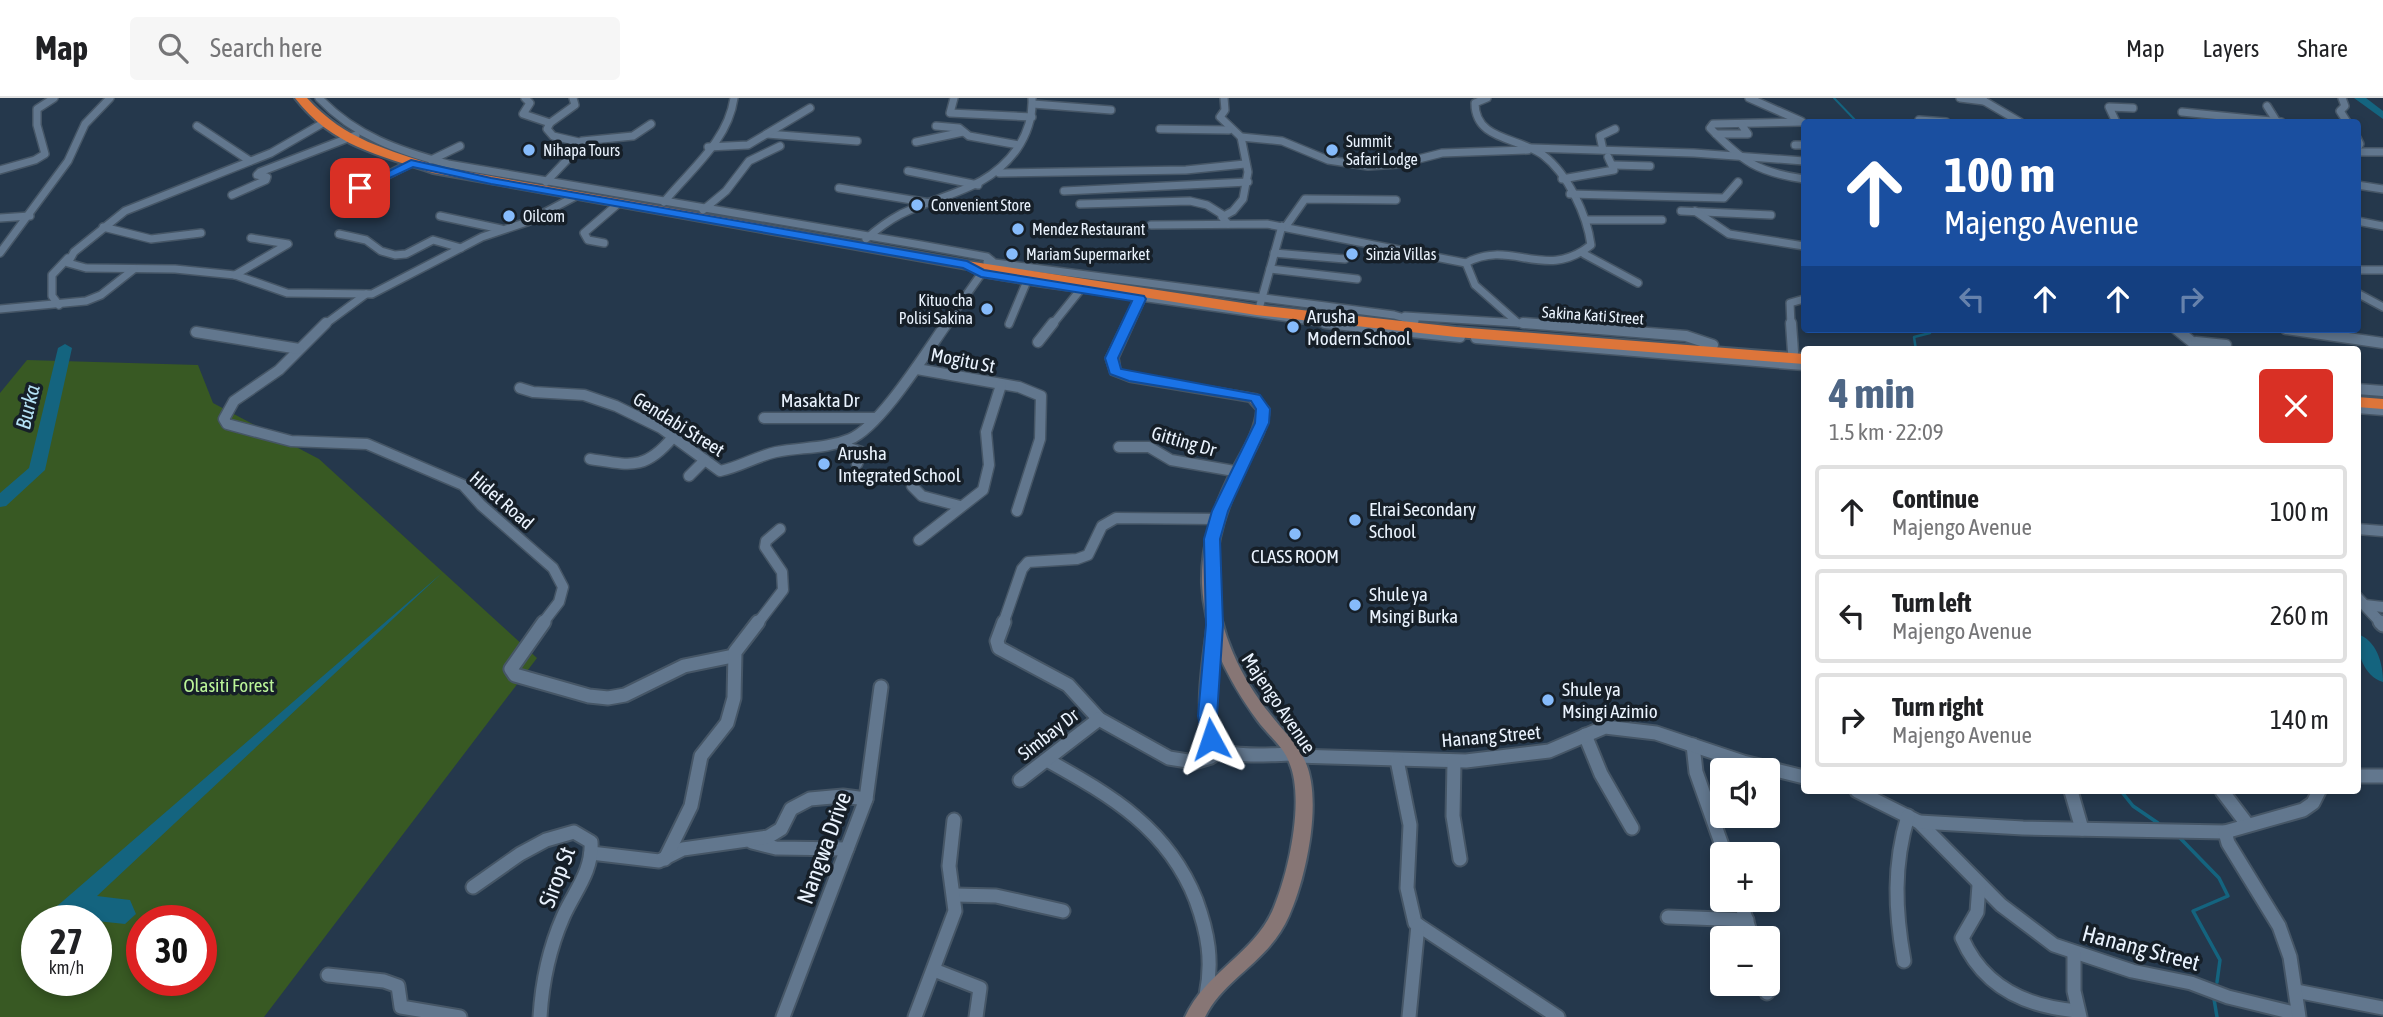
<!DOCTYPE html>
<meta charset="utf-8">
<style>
body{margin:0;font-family:"Asap Condensed",sans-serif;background:#f6f6f6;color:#202124;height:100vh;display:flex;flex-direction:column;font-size:26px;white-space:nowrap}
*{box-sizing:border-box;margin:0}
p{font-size:23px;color:#757577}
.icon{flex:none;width:38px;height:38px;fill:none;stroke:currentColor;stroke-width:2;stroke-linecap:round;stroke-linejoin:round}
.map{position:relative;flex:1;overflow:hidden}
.drawer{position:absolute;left:1801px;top:248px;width:560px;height:448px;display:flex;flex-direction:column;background:#fff;border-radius:7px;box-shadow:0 4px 10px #0003}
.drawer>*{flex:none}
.guide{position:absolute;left:1801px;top:21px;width:560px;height:214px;border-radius:7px;box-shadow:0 4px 10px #0003;background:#1a4fa0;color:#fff;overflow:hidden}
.tools{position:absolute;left:1710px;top:660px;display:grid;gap:14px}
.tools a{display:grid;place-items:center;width:70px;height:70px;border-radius:7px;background:#fff;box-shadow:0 4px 10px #0003;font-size:35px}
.speed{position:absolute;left:21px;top:807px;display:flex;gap:14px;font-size:35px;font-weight:700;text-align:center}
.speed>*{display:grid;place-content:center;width:91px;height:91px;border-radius:50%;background:#fff;box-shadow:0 4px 10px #0003;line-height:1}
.speed small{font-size:18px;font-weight:400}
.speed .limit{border:10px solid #d22;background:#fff;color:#111}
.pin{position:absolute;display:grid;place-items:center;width:60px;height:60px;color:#fff;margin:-30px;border-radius:14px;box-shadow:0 4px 10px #0006}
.me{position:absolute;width:77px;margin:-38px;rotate:355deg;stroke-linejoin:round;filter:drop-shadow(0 0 5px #0008)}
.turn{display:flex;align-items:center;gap:24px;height:147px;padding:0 28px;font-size:32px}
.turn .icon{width:91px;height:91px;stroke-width:2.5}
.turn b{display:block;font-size:49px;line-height:60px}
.lanes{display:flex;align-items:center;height:66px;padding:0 28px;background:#0003;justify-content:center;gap:35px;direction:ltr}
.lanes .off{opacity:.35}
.round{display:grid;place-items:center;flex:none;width:74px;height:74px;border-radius:7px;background:#f6f6f6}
.headline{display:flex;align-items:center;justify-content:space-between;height:119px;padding:0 28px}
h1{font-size:42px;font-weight:700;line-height:52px;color:#4e6685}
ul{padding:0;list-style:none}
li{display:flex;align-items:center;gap:21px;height:94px;margin:0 14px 10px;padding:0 14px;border:4px solid #e0e0e0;border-radius:7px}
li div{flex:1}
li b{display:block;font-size:26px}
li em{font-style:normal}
header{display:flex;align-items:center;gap:42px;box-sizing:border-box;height:98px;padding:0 35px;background:#fff;border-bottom:2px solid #e0e0e0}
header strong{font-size:33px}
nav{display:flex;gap:38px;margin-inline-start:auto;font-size:24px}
.search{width:490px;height:63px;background:#f6f6f6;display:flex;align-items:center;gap:18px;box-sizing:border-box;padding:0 24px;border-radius:7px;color:#757577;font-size:26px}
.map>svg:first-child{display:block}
</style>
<header>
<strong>Map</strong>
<div class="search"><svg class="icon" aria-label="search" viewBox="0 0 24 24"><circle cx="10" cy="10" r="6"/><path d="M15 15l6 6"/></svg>Search here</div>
<nav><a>Map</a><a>Layers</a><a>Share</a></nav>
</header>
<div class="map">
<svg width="2383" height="919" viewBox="0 0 2383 919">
<rect width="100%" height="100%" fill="#25384c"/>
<!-- green -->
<path fill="#385923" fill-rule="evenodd" d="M27 262 198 267 213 305 319 361 537 560 264 919H0V295ZM37 822H96V882H37ZM142 822H201V882H142Z"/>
<!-- water -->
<polygon fill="#14647f" points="442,475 97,798 130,802 136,816 125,826 78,821 41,822"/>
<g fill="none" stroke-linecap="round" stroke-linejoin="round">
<!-- stream-far2 -->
<polyline stroke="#14647f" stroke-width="2" points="1834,0 1857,24"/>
<!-- stream-far1 -->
<polyline stroke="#14647f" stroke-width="2.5" points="1916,252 1914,239 1930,235 1932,231"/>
<!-- stream -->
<g stroke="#14647f" stroke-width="3.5">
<polyline points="2121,693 2133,708 2158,725"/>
<polyline points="2180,740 2219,780 2228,798 2193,813 2220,862 2217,884"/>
<polyline points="2214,901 2217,919"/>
</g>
<!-- river -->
<g fill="#14647f" fill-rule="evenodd">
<polygon points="2354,0 2366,0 2383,13 2383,21"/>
<polygon points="65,246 72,250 45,372 6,408 0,409 0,395 29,370 58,250"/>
<path d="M2357 536C2377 542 2383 566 2383 584 2363 578 2357 554 2357 536Z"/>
</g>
<!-- street-far2 casing -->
<g stroke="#465666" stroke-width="10">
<g id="street-far2">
<path d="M319 0C355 38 399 53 448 66L921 147 987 159 992 163"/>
<polyline points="525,0 530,5 523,16 550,25"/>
<polyline points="954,0 950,15 1032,19"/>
<polyline points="1224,0 1225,12 1220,19 1241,39 1248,74 1243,101 1233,113 1222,119 1228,126"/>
<path d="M1487 0 1475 5C1475 43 1519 39 1543 57 1568 76 1587 117 1591 147 1545 184 1511 140 1466 165L1475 187 1518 225 1546 227"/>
<polyline points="1749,0 1801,23"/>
<polyline points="1960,0 1984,3"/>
<polyline points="1979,0 2020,24"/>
<polyline points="2342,0 2345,8 2340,13 2347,24"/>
<polyline points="1033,6 1111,12"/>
<polyline points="2267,8 2277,24"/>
<polyline points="2182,14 2281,24"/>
<polyline points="1919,22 1946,24"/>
<path d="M1802 24 1713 26 1710 30C1743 64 1757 74 1804 81"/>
<polyline points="2116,24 2109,9 2133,10"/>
<polyline points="323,25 271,55 125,113 74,154 68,165 86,170 175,171 235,177 287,195 372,196 482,139 527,124 576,98"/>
<polyline points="197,28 250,63"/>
<polyline points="936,28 959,30 969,38 1019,47"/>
<polyline points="1160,31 1229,32"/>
<polyline points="767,36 857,43"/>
<polyline points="1716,36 1748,36 1741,26"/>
<polyline points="1241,39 1282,43 1328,62 1368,68 1399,66 1442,55 1528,52"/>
<polyline points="2357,40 2360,46 2357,51"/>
<polyline points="582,43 633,38 651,26"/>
<polyline points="916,44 963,34"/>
<polyline points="1795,47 1804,47"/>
<polyline points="708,49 748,47 810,10"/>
<polyline points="1531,50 1694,55 1804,63"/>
<polyline points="1603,52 1600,38 1615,31"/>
<polyline points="2357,54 2383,54"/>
<polyline points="431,62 460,48"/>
<polyline points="1613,67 1650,68"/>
<polyline points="0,72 35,62 45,56 37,27 37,11 54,0"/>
<polyline points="908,73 978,87"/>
<polyline points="999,75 1186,72 1245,66"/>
<polyline points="1562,81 1614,72 1608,59"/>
<polyline points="546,84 583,45 553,38 547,31 550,25 575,7 573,0"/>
<polyline points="2357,87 2383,91"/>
<polyline points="839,90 930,105"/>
<polyline points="348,92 366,88 411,65"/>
<polyline points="1064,93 1248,84"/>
<polyline points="1570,96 1724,100 1738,84"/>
<polyline points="232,97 266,82 267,79 257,77 260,74 356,37"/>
<path d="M664 104C690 72 728 43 734 0"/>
<polyline points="1080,106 1190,103 1207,107 1223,117"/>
<polyline points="703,112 726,93 749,63 780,48"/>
<polyline points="1681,113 1771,117"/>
<polyline points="1695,113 1729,136 1804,148"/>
<polyline points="440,118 501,131"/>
<polyline points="0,120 30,118"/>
<polyline points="1586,122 1662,122"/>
<polyline points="2357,123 2383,128"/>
<polyline points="1151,127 1267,126 1466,165"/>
<polyline points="1286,128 1305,101 1396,102"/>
<polyline points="103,129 151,141 201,135"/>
<polyline points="339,136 366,142 381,153 395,157 406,156 433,142 461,150"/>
<path d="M866 141C877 131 888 123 901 116 944 95 987 93 1017 51 1027 36 1033 19 1032 0"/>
<polyline points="604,145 588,142 584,135 619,105"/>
<polyline points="0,155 68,63 85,26 110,0"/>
<polyline points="1274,155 1345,161"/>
<polyline points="1584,156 1638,185"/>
<polyline points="987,164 1394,217 1415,223"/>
<polyline points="967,167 981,175 1041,185 1339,227"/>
<polyline points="1270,171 1357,181"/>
<polyline points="2357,172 2383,172"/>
<polyline points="235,177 288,146 251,140"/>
<polyline points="2357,195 2383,209"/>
<polyline points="59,207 52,198 52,177 68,160"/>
<polyline points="1260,207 1282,128"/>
<polyline points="0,211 86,203 101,197 134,171"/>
<polyline points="1405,218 1518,225"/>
<polyline points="1009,226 1027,183"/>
<polyline points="324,227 366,196"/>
<polyline points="945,227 984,172"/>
<polyline points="1052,227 1081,191"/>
<polyline points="1791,227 1790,205 1804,201"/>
</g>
</g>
<!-- street-far1 casing -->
<g stroke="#465666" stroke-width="13">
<g id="street-far1">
<polyline points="326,225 279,272 234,303 224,321 227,326 291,343 367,346 463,387 481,407 553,470 563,489 559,504 542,526"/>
<polyline points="1325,225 1460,239"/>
<polyline points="1523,225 1686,238 1713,247"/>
<polyline points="1791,225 1793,254"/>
<polyline points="2176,231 2202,252"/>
<polyline points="2286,231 2383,245"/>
<polyline points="196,234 299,251"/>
<polyline points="1476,240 1804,267"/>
<polyline points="1038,244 1053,225"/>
<polyline points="2196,244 2226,247"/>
<polyline points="917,271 1019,289 1041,298 1040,341 1017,413"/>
<path d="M520 290 533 294 584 297 616 308 661 330 720 373C740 369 757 358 776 354 801 349 826 351 850 341 880 329 927 253 947 225"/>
<polyline points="2357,291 2383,293"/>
<polyline points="2357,310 2383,312"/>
<polyline points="764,320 875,320"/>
<polyline points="845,344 849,350 861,354 857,366"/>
<polyline points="1119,349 1149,349 1171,362 1240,374"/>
<path d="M590 361C630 367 645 373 673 339"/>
<polyline points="689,378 705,362"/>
<polyline points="912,388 922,398 960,408"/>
<polyline points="2357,431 2382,433"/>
<polyline points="919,442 983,392 989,367 986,334 1001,287"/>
<polyline points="2357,499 2382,526"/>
<polyline points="2365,507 2383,509"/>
<polyline points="757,526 783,492 782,474 765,449 766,443 780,431"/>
<polyline points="1003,526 1022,471 1028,464 1077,461 1088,457 1102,428 1116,420 1217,421"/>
</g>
</g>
<!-- street casing -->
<g stroke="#465666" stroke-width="17">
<g id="street">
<polyline points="544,524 511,571 515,577 589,598 608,600 625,597 684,568 733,558"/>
<polyline points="1004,524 997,543 999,550 1068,587 1099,621 1169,660 1194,664 1211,659 1220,651"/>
<polyline points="2380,524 2383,527"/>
<path d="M1214 527C1211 553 1196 633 1218 650 1232 661 1277 656 1294 656"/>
<polyline points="1585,637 1601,676 1632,730"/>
<polyline points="1693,647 1696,674 1725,756"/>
<polyline points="1295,658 1466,663 1549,653 1605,629 1656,635 1743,664 1804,679"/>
<path d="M1047 662C1112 698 1168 731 1196 802 1208 835 1213 863 1206 897"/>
<polyline points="1397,662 1410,727 1407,790 1415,825 1558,919"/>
<polyline points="1454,664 1453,718 1460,761"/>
<polyline points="2357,678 2383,678"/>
<polyline points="1020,682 1099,621"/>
<polyline points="1857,693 1919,724 2001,807 2054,847 2132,873 2191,885 2228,899 2298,916"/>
<polyline points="2071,693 2082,731"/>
<polyline points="2222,693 2247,726"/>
<polyline points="1919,724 2023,730 2225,734"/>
<polyline points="752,744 776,750 847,751"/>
<polyline points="591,755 659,763 683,751 768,739 781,731 791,711 810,701 843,698 866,701"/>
<polyline points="665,761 691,708 701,658 727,625 734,600 735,554 758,524"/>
<path d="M1979 787 1977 814 1962 840C1983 889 2027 909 2078 913"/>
<path d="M473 789 520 756 546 742 574 734 591 744C593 773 574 794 563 819 549 851 542 885 540 919"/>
<polyline points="955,797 996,798 1063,813"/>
<polyline points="1740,802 1752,840"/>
<polyline points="1668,819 1747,822"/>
<polyline points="2074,856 2074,893 2080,919"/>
<path d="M1904 863C1895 813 1893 767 1908 718"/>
<polyline points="934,872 980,890 976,919"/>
<polyline points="328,877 384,883 398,888 401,909 460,919"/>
<polyline points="1764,886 1767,895"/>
<polyline points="2296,893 2383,910"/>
<polyline points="783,919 866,701 881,589"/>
<polyline points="915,919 955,813 949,768 954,722"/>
<polyline points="1409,919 1418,827"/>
<polyline points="2299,919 2290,859 2279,828 2228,745 2225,734 2303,712 2313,705 2319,693"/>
</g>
</g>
<!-- secondary casing -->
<g stroke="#465666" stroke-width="4">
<path id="secondary" d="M1142 193 1147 196 1118 260 1120 272 1131 276 1257 297 1269 311C1268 332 1256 350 1246 369 1228 407 1214 444 1216 486 1219 534 1241 580 1270 616 1282 632 1297 644 1305 663 1323 702 1306 780 1289 818 1269 864 1225 879 1205 919H1185C1205 874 1256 855 1274 809 1289 773 1305 700 1289 664 1283 648 1267 636 1257 622 1228 582 1204 536 1202 486 1201 444 1214 407 1233 370 1243 351 1255 333 1257 312L1249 303 1129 283 1111 276 1106 260 1137 196Z"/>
</g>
<!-- highway casing -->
<g stroke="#465666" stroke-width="4">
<g id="highway">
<path d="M295 0H307C346 43 387 51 440 69L967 163 1256 207 1456 229 1804 256V266L1456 239 1256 217 967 171 433 75C379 57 332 48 295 0Z"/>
<polygon points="2357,299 2383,301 2383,311 2357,309"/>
</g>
</g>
<!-- street-far2 -->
<use href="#street-far2" stroke="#62778e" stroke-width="7"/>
<!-- street-far1 -->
<use href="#street-far1" stroke="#62778e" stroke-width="10"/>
<!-- street -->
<use href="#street" stroke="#62778e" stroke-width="13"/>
<!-- secondary -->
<use href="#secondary" fill="#877675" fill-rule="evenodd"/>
<!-- highway -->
<use href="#highway" fill="#dd753a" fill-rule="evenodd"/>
</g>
<!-- route -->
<polygon fill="#1a73e8" stroke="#114b97" stroke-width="2" points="411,62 491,80 967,163 984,172 1144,198 1146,201 1118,260 1121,271 1260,297 1270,311 1269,325 1228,413 1220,441 1223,527 1217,618 1220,641 1218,646 1204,646 1198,618 1206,527 1204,441 1212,413 1255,325 1256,311 1251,303 1129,283 1110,276 1105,260 1132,203 981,179 963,170 491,86 413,69 364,92 355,90"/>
<!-- markers -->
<g fill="#86bbfb" stroke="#161f28" stroke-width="2.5">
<circle cx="529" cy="52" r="7"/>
<circle cx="1332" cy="52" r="7"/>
<circle cx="917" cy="107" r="7"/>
<circle cx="509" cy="118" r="7"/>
<circle cx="1018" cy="131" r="7"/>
<circle cx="1012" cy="156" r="7"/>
<circle cx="1352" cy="156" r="7"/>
<circle cx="987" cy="211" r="7"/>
<circle cx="1293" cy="229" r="7"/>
<circle cx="824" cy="366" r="7"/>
<circle cx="1355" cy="422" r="7"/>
<circle cx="1295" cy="436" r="7"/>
<circle cx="1355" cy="507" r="7"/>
<circle cx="1548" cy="602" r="7"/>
</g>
<g text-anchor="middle" stroke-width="7" stroke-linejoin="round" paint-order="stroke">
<!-- far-poi labels -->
<g font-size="16" fill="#eaf3fe" stroke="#161f28" text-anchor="start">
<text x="1346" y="49">Summit<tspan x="1346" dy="18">Safari Lodge</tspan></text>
<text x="543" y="58">Nihapa Tours</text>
<text x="931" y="113">Convenient Store</text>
<text x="523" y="124">Oilcom</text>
<text x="1032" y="137">Mendez Restaurant</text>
<text x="1026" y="162">Mariam Supermarket</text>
<text x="1366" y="162">Sinzia Villas</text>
<text x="973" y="208" text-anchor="end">Kituo cha<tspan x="973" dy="18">Polisi Sakina</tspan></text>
</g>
<!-- far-street labels -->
<g font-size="16" fill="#eaf3fe" stroke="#161f28">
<text transform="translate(1593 217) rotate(4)" y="6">Sakina Kati Street</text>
</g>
<!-- poi labels -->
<g font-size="19" fill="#eaf3fe" stroke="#161f28" text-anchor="start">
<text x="1307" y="225">Arusha<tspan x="1307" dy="22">Modern School</tspan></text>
<text x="838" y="362">Arusha<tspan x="838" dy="22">Integrated School</tspan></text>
<text x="1369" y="418">Elrai Secondary<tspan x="1369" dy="22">School</tspan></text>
<text x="1295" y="465" text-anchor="middle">CLASS ROOM</text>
<text x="1369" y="503">Shule ya<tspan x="1369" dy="22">Msingi Burka</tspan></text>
<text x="1562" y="598">Shule ya<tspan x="1562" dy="22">Msingi Azimio</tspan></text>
</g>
<!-- street labels -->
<g font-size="19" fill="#eaf3fe" stroke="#161f28">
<text transform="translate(963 262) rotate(11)" y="7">Mogitu St</text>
<text x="820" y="309">Masakta Dr</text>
<text transform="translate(679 326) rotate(32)" y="7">Gendabi Street</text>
<text transform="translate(1184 343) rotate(16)" y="7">Gitting Dr</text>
<text transform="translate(502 402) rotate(41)" y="7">Hidet Road</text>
<text transform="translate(1279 605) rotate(56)" y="7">Majengo Avenue</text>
<text transform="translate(1048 636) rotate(-38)" y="7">Simbay Dr</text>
<text transform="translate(1491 638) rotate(-5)" y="7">Hanang Street</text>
</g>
<!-- park labels -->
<g font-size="19" fill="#bbf599" stroke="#161f28">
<text x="229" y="594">Olasiti Forest</text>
</g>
<!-- water labels -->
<g font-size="21" font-style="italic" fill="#b5e2f5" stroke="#161f28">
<text transform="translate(28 309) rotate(-77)" y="7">Burka</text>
</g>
<!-- near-street labels -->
<g font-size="23" fill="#eaf3fe" stroke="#161f28">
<text transform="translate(824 750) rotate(-70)" y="8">Nangwa Drive</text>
<text transform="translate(557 779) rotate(-69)" y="8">Sirop St</text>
<text transform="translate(2141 850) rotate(15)" y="8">Hanang Street</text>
</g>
</g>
</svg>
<div class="tools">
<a><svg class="icon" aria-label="sound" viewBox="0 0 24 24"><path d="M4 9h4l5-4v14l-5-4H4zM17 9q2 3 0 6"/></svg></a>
<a>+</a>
<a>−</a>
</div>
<div class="speed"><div>27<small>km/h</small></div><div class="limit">30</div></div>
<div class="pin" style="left:360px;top:90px;background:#d93025"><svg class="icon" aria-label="arrive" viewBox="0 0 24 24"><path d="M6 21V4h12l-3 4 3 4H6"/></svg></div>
<svg class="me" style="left:1211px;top:641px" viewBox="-20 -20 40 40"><path d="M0-17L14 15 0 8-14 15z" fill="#1a73e8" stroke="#fff" stroke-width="4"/></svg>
<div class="guide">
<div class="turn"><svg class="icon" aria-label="ahead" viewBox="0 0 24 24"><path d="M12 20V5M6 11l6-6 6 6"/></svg><div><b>100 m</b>Majengo Avenue</div></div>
<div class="lanes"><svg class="icon off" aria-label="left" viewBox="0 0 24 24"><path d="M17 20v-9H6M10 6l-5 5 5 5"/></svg><svg class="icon" aria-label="ahead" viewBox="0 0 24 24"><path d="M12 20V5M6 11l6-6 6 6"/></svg><svg class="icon" aria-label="ahead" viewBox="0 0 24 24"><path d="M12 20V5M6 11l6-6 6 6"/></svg><svg class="icon off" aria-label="right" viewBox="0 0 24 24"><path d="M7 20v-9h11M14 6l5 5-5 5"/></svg></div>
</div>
<section class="drawer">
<div class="headline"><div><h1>4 min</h1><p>1.5 km · 22:09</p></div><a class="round" style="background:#d93025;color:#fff"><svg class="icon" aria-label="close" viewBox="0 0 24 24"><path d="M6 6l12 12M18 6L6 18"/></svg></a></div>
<ul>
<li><svg class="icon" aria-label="ahead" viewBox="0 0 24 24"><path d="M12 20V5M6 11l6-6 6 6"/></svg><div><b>Continue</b><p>Majengo Avenue</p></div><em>100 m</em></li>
<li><svg class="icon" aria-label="left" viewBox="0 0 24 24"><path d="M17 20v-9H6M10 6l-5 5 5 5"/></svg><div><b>Turn left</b><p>Majengo Avenue</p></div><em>260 m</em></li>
<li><svg class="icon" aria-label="right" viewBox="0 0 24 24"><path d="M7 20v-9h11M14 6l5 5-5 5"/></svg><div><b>Turn right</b><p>Majengo Avenue</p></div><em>140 m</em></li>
</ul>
</section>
</div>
